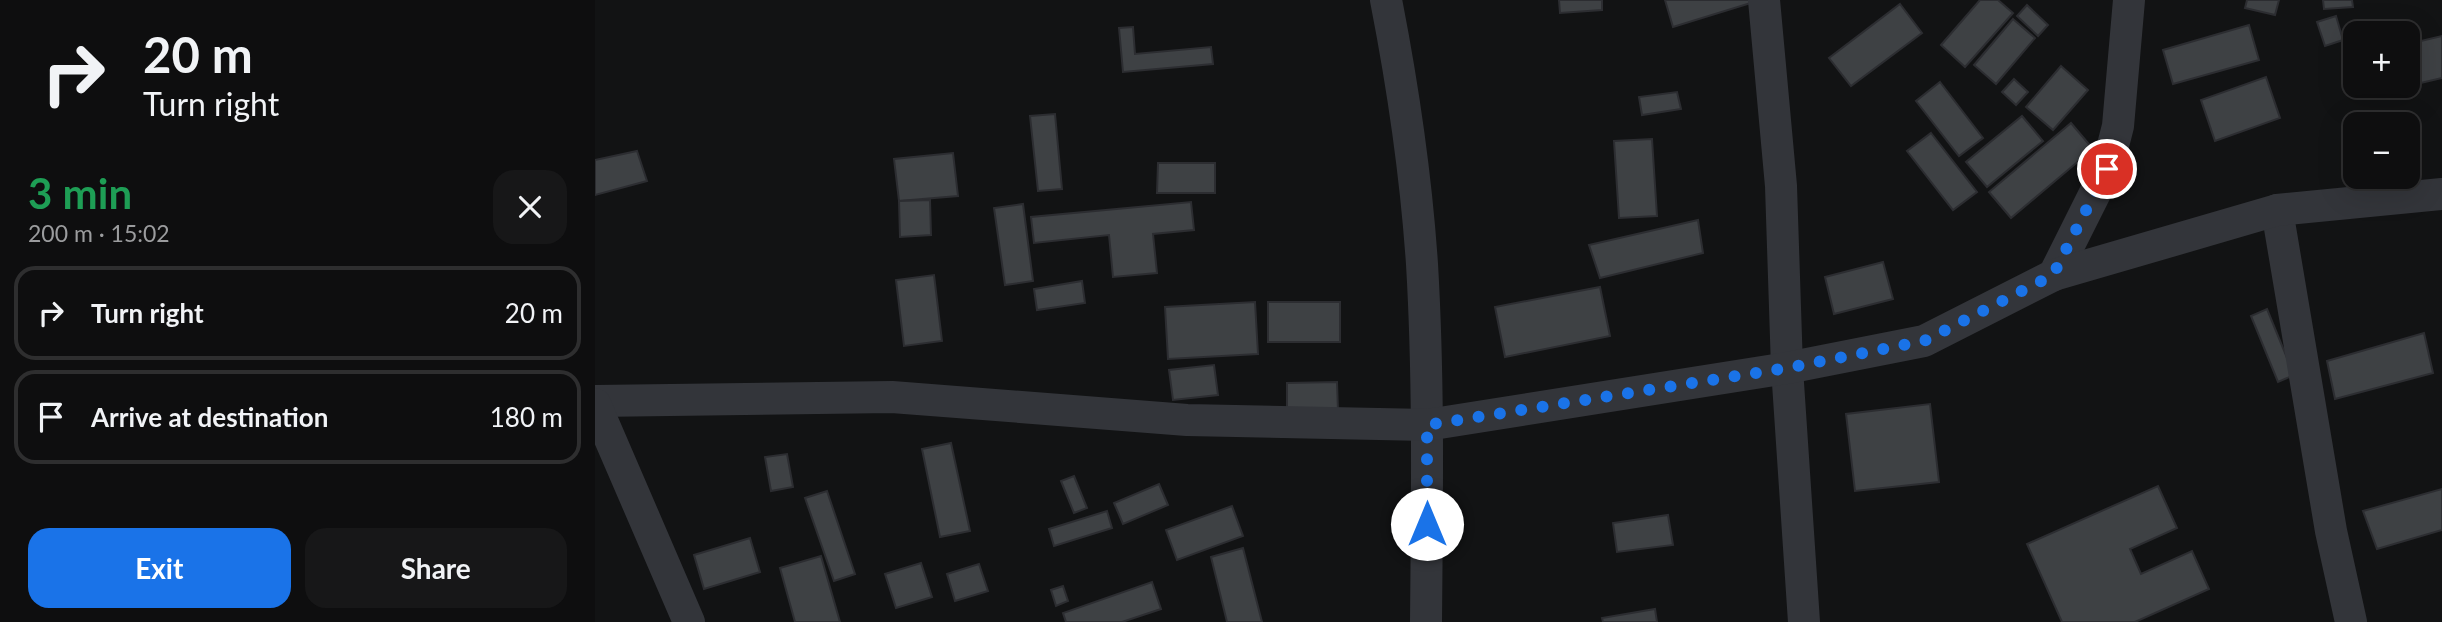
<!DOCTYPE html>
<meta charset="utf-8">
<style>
body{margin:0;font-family:Lato,sans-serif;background:#171718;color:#f1f3f6;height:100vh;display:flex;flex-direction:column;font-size:26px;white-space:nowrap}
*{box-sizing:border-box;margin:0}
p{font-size:23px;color:#9b9c9e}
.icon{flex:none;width:38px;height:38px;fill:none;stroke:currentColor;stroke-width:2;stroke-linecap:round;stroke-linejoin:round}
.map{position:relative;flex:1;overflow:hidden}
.panel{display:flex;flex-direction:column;background:#0e0e0f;width:595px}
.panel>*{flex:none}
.banner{background:#0e0e0f;color:#f1f3f6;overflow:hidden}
.tools{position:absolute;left:1748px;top:21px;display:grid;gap:14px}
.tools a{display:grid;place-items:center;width:77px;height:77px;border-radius:14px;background:#0e0e0f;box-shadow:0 7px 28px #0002,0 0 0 2px #2e2e2f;font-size:35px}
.pin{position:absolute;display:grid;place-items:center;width:60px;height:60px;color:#fff;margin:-30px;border:4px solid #fff;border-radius:50%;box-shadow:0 2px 7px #0007}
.me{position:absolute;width:77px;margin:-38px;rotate:0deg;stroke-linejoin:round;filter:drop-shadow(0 0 5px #0008)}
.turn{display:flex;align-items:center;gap:24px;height:147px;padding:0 28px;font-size:32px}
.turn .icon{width:91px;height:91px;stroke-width:2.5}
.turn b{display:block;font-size:49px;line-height:60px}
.round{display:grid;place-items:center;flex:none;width:74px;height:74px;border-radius:21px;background:#171718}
.head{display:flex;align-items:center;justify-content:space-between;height:119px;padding:0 28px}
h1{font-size:42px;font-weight:700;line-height:52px;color:#1e9e55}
.action{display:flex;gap:14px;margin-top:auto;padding:14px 28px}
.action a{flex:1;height:80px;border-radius:21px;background:#1a73e8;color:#fff;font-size:28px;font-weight:700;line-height:80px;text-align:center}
.action a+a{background:#171718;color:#f1f3f6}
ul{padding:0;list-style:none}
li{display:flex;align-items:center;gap:21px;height:94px;margin:0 14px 10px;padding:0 14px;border:4px solid #2e2e2f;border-radius:21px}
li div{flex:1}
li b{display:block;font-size:26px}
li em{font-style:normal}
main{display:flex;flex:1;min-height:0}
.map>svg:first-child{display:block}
</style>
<main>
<section class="panel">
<div class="banner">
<div class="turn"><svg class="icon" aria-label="right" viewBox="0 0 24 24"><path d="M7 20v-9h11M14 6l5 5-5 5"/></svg><div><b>20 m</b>Turn right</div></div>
</div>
<div class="head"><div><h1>3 min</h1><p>200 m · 15:02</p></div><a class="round"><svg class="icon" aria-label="close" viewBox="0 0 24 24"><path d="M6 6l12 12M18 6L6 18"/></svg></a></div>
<ul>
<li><svg class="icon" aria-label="right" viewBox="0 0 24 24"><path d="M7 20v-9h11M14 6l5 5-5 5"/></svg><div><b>Turn right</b></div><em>20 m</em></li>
<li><svg class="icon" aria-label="arrive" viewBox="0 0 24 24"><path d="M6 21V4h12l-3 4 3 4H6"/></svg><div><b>Arrive at destination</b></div><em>180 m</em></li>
</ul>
<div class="action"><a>Exit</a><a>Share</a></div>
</section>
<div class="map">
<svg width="1847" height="622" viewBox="0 0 1847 622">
<rect width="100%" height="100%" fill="#121314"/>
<!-- building -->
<g fill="#3e4144" stroke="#2c2d31" stroke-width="2">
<polygon points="964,0 1007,0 1007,10 965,13"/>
<polygon points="1070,0 1159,0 1159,2 1078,27"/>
<polygon points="1385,0 1403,0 1418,13 1370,67 1346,45"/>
<polygon points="1652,0 1684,0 1680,15 1650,8"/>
<polygon points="1728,0 1757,0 1758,7 1729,9"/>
<polygon points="1305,4 1327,33 1256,86 1234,58"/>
<polygon points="1432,5 1453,25 1443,36 1422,16"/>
<polygon points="1741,16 1748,40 1730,46 1722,22"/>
<polygon points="1418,19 1440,38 1401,84 1379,65"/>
<polygon points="1654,25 1664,60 1578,84 1568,50"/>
<polygon points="538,27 540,54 616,47 618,64 528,72 524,28"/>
<polygon points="1847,36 1847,78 1783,93 1781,86 1813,86 1813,44"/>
<polygon points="1466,66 1493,90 1458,130 1431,107"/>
<polygon points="1671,77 1685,118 1620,141 1606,100"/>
<polygon points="1419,79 1433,92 1421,105 1407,92"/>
<polygon points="1345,82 1388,138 1364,156 1321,101"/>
<polygon points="1082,92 1086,109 1047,115 1044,97"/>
<polygon points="460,114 467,189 443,191 435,116"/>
<polygon points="1427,116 1448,141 1392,187 1371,162"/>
<polygon points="1476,123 1498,149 1416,218 1394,192"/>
<polygon points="1336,133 1382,192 1358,210 1312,151"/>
<polygon points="1057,139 1062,216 1024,218 1019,141"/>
<polygon points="42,151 52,181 0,195 0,160"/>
<polygon points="358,153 363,196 304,201 299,159"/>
<polygon points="563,163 620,163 620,193 562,193"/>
<polygon points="335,200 336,235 305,237 304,201"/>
<polygon points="596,202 599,230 558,234 562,273 518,277 514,235 439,243 436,217"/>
<polygon points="428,204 438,281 410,285 399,208"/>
<polygon points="1103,220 1108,253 1005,278 994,245"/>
<polygon points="1288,262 1298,299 1239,314 1230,277"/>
<polygon points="339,275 347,341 309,346 301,280"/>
<polygon points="487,281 490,303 442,310 439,289"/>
<polygon points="1005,287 1015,336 910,357 900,307"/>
<polygon points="660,302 663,354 573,359 570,307"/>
<rect x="673" y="302" width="72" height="40"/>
<polygon points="1672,309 1699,375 1683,382 1656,316"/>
<polygon points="1829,333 1838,373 1740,399 1732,361"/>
<polygon points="619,365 623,395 578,400 574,370"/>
<polygon points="742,382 743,411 692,413 692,383"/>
<polygon points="1335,404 1344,482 1260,491 1251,414"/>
<polygon points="356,443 375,531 345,537 327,449"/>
<polygon points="192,454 198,487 176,491 170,457"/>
<polygon points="479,476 492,508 479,513 466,481"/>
<polygon points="564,484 573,505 528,524 519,503"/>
<polygon points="1563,486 1582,528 1535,549 1546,574 1597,551 1614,589 1540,622 1467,622 1432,544"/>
<polygon points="1847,489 1847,530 1782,549 1768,511"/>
<polygon points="232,491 260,574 239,581 210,498"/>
<polygon points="637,506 648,536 582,560 571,530"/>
<polygon points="512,511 517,528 459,546 454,529"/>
<polygon points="1073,515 1078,545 1022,552 1018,523"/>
<polygon points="155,538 165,572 109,589 99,555"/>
<polygon points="648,548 667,622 632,622 616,557"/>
<polygon points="226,556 245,622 200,622 185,568"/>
<polygon points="326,563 337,597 301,608 290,574"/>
<polygon points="384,564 393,591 360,601 352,574"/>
<polygon points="557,582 566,609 527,622 471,622 468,613"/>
<polygon points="468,586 473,601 461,606 456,590"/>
<polygon points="1060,609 1062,622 1008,622 1007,618"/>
</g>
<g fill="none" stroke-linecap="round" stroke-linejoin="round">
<!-- minor -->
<g stroke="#33353a" stroke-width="32">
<path d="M791 0C808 87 821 176 827 264 834 383 832 503 831 622"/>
<polyline points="1169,0 1186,186 1192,368 1209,622"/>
<polyline points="1682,210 1736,531 1756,622"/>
<polyline points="1459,275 1512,169 1523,126 1534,0"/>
<polyline points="0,401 297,397 592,420 832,425 1192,368 1329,341 1459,275 1682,210 1847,194"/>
<polyline points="0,404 94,622"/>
</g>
</g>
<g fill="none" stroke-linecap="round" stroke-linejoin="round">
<!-- route -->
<polyline stroke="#1a73e8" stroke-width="12" stroke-dasharray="0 21.6" points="832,524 832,425 1192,368 1329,341 1458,275 1512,169"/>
</g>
</svg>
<div class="tools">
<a>+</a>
<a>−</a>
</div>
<div class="pin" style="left:1512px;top:169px;background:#d93025"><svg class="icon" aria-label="arrive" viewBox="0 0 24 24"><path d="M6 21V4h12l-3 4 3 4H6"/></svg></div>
<svg class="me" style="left:832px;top:524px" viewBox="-20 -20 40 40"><circle r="19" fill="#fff"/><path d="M0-13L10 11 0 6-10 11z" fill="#1a73e8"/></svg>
</div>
</main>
